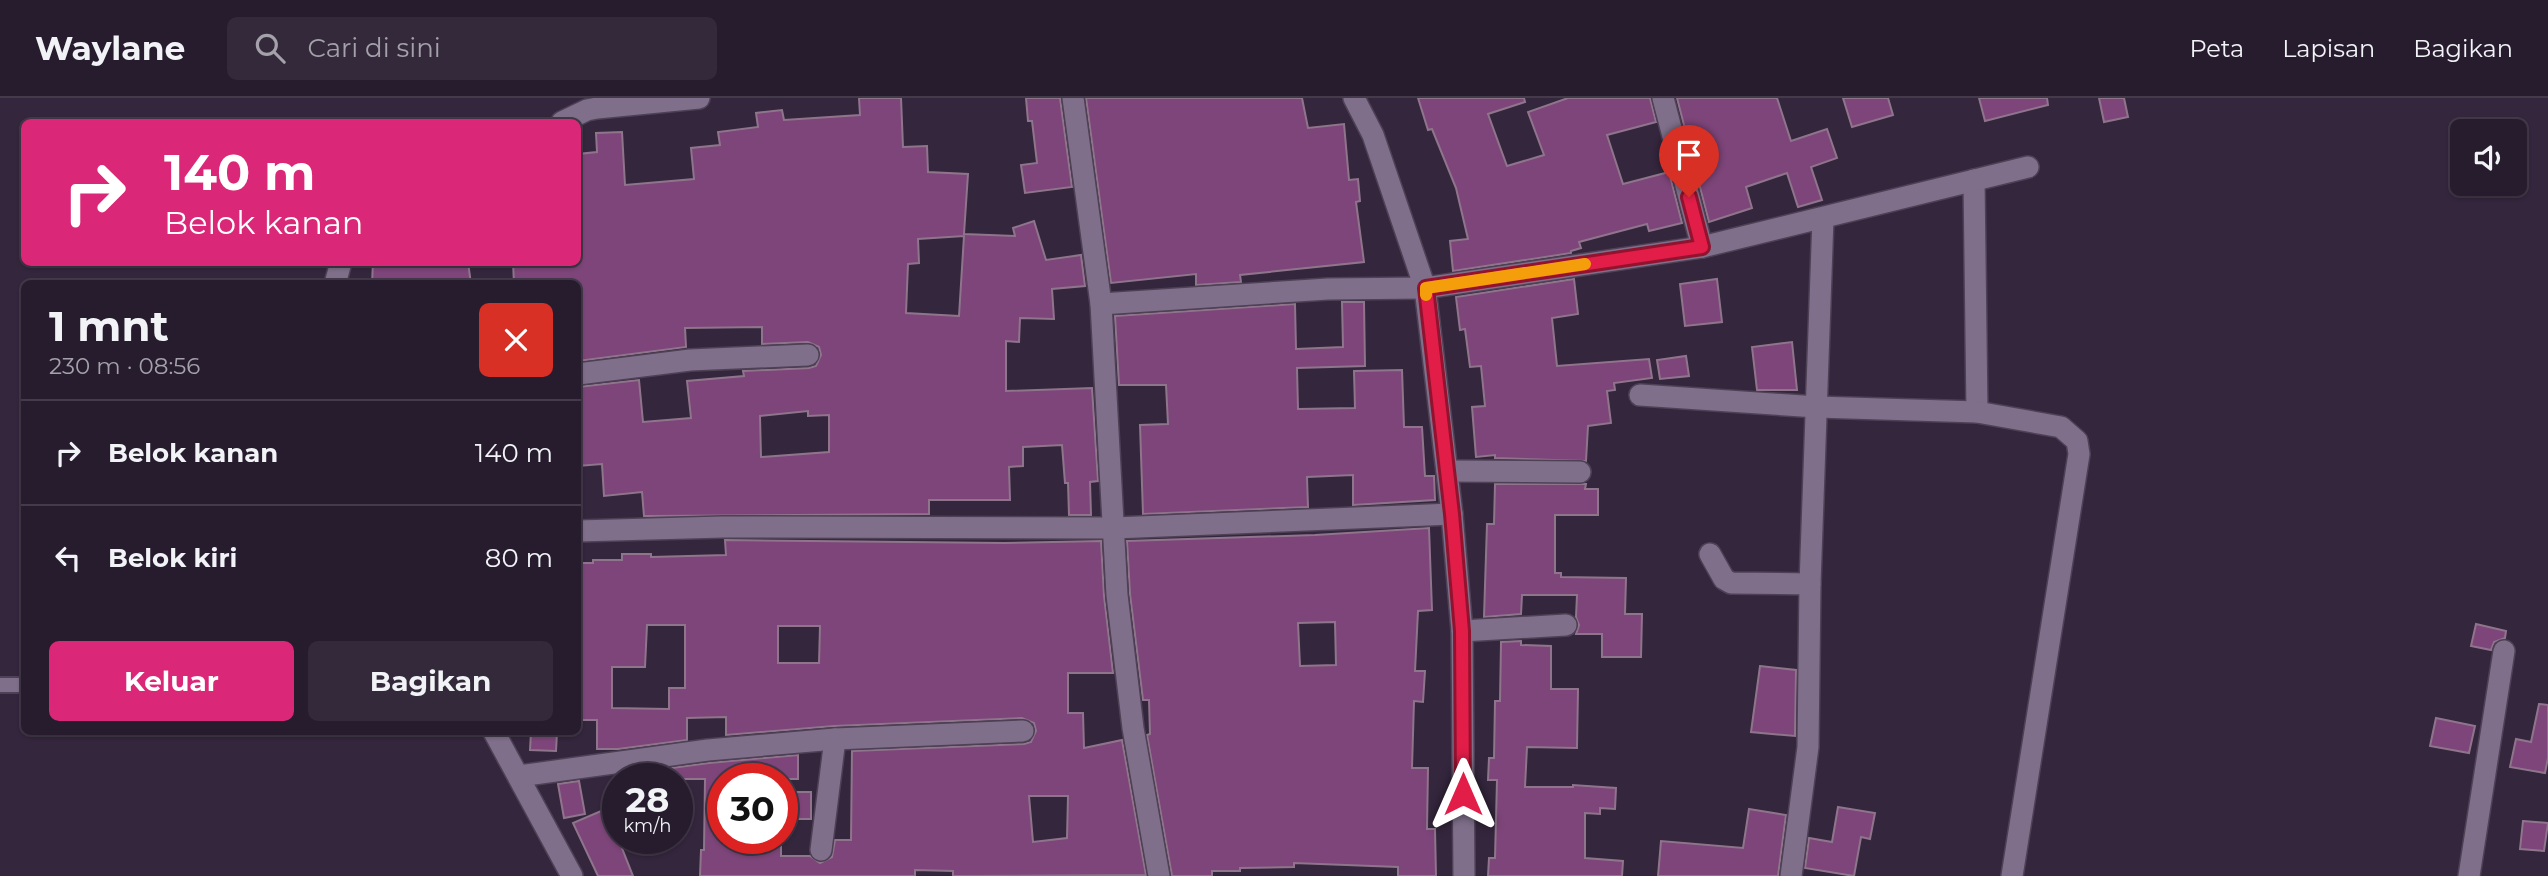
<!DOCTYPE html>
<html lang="id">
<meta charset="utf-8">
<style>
body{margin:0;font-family:Montserrat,sans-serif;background:#33293a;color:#f1f3f6;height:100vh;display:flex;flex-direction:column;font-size:26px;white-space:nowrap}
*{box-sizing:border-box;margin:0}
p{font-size:23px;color:#a4a1aa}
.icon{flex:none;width:38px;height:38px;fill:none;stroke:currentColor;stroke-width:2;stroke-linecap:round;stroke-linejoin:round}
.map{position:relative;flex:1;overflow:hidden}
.drawer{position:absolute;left:21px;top:182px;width:560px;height:455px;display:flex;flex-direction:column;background:#271c2e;border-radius:10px;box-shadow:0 2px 5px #0004,0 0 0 2px #433a4a}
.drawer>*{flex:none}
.hud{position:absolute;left:21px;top:21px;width:560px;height:147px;border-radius:10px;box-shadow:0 2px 5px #0004,0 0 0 2px #433a4a;background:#db2777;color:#fff;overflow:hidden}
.buttons{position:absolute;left:2450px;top:21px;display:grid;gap:14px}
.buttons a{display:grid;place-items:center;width:77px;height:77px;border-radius:10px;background:#271c2e;box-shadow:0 2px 5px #0004,0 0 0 2px #433a4a;font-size:35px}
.speed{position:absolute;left:602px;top:665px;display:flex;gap:14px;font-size:35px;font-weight:700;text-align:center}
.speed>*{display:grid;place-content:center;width:91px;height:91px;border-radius:50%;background:#271c2e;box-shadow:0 2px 5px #0004,0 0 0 2px #433a4a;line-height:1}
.speed small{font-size:18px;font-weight:400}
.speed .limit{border:10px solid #d22;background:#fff;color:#111}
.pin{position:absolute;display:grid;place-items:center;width:60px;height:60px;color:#fff;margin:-72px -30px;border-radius:50% 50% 50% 0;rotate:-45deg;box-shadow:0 0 7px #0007}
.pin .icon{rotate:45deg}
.me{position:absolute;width:77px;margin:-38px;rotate:0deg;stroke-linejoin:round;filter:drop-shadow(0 0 5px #0008)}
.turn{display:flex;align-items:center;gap:24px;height:147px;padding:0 28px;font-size:32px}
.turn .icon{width:91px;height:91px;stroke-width:2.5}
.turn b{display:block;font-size:49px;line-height:60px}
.round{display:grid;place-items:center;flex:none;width:74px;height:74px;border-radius:10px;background:#33293a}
.summary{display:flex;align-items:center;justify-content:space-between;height:119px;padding:0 28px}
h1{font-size:42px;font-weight:700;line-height:52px}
.button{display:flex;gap:14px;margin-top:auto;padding:14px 28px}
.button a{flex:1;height:80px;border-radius:10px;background:#db2777;color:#fff;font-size:28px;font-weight:700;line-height:80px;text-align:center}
.button a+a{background:#33293a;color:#f1f3f6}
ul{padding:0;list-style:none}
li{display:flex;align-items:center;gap:21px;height:105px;padding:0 28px;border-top:2px solid #433a4a}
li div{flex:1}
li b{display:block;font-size:26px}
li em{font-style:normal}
header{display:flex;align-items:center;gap:42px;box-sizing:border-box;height:98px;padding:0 35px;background:#271c2e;border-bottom:2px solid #433a4a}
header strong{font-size:33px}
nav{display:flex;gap:38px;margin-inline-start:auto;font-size:24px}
.search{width:490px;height:63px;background:#33293a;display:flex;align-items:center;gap:18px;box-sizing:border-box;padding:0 24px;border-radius:10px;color:#a4a1aa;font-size:26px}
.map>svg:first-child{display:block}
</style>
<header>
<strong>Waylane</strong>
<div class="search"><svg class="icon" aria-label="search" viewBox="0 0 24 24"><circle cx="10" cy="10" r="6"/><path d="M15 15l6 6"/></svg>Cari di sini</div>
<nav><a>Peta</a><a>Lapisan</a><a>Bagikan</a></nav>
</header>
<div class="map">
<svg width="2548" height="778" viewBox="0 0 2548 778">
<rect width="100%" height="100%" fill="#34263d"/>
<!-- building -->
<g fill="#7d4579" stroke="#8f758c" stroke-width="2" fill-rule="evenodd">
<path d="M859 0H901L903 49 927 48 928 74 968 76 964 136 1015 138 1013 130 1034 123 1046 162 1081 157 1085 188 1052 191 1054 221 1020 220 1019 244 1006 243V293L1092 290 1098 383 1090 384 1091 417H1069L1068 385H1065L1062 347 1023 349V368L1009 369 1010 402H929V416L644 418 642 394 604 398 602 366 578 368V289L639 282 643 324 691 320 687 283 744 278 743 273 809 270 816 268 821 257 819 249 808 244 762 246V229L685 230 686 249 578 263V186H514L513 164H578V56L597 54 596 35 622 34 625 87 694 81 691 50 720 47 718 34 758 29 756 15 782 12 784 22 860 17ZM964 138 959 218 906 215 908 166 919 165 918 141ZM808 313V318L829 317V354L761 359 760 318Z"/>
<polygon points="1026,0 1060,0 1072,89 1025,95 1021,67 1037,65 1032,23 1028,23"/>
<polygon points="1086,0 1302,0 1308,30 1344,26 1349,82 1358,81 1360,103 1356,104 1364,164 1240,177 1241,184 1196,187 1196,176 1111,185"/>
<polygon points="1418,0 1524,0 1525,4 1488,16 1507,68 1544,57 1528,14 1568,0 1650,0 1656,24 1607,37 1623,86 1669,74 1682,125 1649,133 1647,126 1579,144 1581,150 1571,153 1571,155 1453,173 1450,143 1468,141 1456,90 1432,31 1428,32"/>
<polygon points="1677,0 1777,0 1791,43 1827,31 1837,60 1811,69 1822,102 1798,109 1787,75 1746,89 1752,110 1709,124"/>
<polygon points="1843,0 1888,0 1893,17 1852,29"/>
<polygon points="1979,0 2047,0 2048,7 1985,23"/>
<polygon points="2099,0 2124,0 2128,19 2104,24"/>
<polygon points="373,164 468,164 471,186 372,186"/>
<polygon points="1574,181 1578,216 1552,220 1557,268 1649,261 1652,280 1614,285 1615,292 1607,293 1611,325 1588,328 1586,363 1495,360 1495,357 1476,359 1472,309 1485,308 1481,268 1470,269 1465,231 1460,232 1456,199"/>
<polygon points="1717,181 1722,224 1685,228 1680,186"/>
<polygon points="1342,204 1364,204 1365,268 1297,270 1298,311 1355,310 1354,273 1402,272 1404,329 1422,329 1425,378 1434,378 1435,402 1353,407 1353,377 1307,379 1308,409 1143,416 1140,327 1168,326 1166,287 1119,287 1115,218 1295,206 1296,251 1343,249"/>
<polygon points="1792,244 1797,292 1757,292 1752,249"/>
<polygon points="1686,258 1689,278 1660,281 1657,262"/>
<polygon points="1495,386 1586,386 1585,391 1598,391 1598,417 1555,417 1555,475 1561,475 1561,479 1626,480 1625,516 1642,516 1641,559 1602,559 1602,536 1576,536 1579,527 1576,519 1577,497 1522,497 1521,516 1484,519 1487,426 1494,426"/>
<path d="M1429 430 1432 512 1418 513 1415 573H1425L1423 604 1414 603 1412 670H1428L1427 731H1435L1436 778H1398V769L1294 765V769L1240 770V773H1212V778H1172L1147 637 1150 636 1149 602H1143L1130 496 1127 443 1315 437ZM1335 524 1336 567 1300 568 1298 525Z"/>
<path d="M725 442 1005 445 1101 443 1104 498 1113 575H1068V615H1083L1084 650 1122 642 1146 777 953 778V773L915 772V778H700L701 752H704L705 681H619V677L709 665 798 657V681H723V740H781V758H810L820 765 832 759 835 742H851L852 653 1024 646 1031 644 1036 633 1034 625 1022 620 834 628 726 637V619L687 620V642L618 651H597V622H578V465H593V462H622V456H651V459L726 457ZM647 527H685V590H669V611L612 610V569H645ZM778 528H820L819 565H778ZM1029 698H1068L1067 740 1033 744Z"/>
<polygon points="2476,526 2506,533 2505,540 2494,544 2491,552 2471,548"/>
<polygon points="1521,543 1521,547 1551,548 1551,591 1578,591 1577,650 1527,649 1525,689 1573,689 1573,687 1616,690 1615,711 1600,710 1600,716 1585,715 1585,760 1623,763 1622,778 1488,778 1489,760 1495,760 1497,682 1488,682 1489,660 1494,660 1495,603 1500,603 1501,544"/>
<polygon points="1760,568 1796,572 1795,638 1751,634"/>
<polygon points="2539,606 2548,607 2548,660 2545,675 2510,669 2516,641 2531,644"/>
<polygon points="2436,620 2475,628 2469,655 2430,648"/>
<polygon points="531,634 557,634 556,653 530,652"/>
<polygon points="579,683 585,716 564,720 558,686"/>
<rect x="782" y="694" width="29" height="27"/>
<polygon points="1838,709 1875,715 1870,741 1861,739 1854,778 1805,770 1809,740 1832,744"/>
<polygon points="608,710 618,732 618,740 633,778 598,778 573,725"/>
<polygon points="1749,711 1786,717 1778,778 1658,778 1661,743 1743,750"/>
<polygon points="2523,723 2548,725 2544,753 2520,751"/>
</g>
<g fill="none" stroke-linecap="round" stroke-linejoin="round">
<!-- lane casing -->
<g stroke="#4e4155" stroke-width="18">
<polyline id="lane" points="0,587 24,587"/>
</g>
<!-- street casing -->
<g stroke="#4e4155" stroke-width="24">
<g id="street">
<polyline points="1073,0 1101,206 1117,497 1133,630 1159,778"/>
<polyline points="1354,0 1373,37 1425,190 1452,416 1462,533 1464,778"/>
<polyline points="1663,0 1702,149"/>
<polyline points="562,24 587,12 597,10 699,0"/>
<polyline points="1974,82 1977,314"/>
<polyline points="335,186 341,164"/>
<polyline points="1101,206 1328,191 1425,190 1702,149 2028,69"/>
<polyline points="578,276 690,262 808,257"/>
<polyline points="1640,297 1817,309 1977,314 2061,329 2077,343 2079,356 2012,778"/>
<polyline points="1447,373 1580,374"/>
<polyline points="578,433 723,429 1114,430 1452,416"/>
<polyline points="1710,456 1724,481 1731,485 1810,486"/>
<polyline points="1462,533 1566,527"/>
<polyline points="494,634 572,778"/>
<polyline points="519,678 708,652 835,641 1023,633"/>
<polyline points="821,752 835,641"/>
<polyline points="1791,778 1808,649 1810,486 1823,120"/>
<polyline points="2469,778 2504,553"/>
</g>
</g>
<!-- lane -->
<use href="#lane" stroke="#7f6f8a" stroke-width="14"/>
<!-- street -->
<use href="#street" stroke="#7f6f8a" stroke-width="21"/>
</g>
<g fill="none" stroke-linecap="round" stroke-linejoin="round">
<!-- route casing -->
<g stroke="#92132f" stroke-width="18">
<polyline id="route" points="1463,696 1462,533 1452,416 1426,190 1702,149 1689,99"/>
</g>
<!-- route -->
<use href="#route" stroke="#e11d48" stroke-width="12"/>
<!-- slow -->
<polyline stroke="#f59e0b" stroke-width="12" points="1426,197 1426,190 1585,166"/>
</g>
</svg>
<div class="buttons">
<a><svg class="icon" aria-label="sound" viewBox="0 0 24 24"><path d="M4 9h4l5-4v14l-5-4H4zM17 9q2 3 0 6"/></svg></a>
</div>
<div class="speed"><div>28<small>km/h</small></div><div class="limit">30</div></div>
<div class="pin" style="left:1689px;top:99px;background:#d93025"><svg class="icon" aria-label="arrive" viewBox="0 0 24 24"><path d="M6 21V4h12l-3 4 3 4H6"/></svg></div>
<svg class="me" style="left:1463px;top:696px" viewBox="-20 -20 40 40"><path d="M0-17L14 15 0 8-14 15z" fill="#e11d48" stroke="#fff" stroke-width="4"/></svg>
<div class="hud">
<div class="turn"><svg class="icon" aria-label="right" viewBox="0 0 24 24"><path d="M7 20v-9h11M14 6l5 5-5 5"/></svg><div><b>140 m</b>Belok kanan</div></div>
</div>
<section class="drawer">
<div class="summary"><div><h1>1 mnt</h1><p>230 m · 08:56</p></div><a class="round" style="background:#d93025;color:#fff"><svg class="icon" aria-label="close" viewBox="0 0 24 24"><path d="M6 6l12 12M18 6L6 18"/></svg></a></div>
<ul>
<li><svg class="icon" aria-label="right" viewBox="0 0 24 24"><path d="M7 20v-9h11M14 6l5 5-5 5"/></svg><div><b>Belok kanan</b></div><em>140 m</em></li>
<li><svg class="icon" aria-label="left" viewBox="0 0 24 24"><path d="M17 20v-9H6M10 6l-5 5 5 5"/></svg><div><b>Belok kiri</b></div><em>80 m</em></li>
</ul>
<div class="button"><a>Keluar</a><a>Bagikan</a></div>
</section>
</div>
